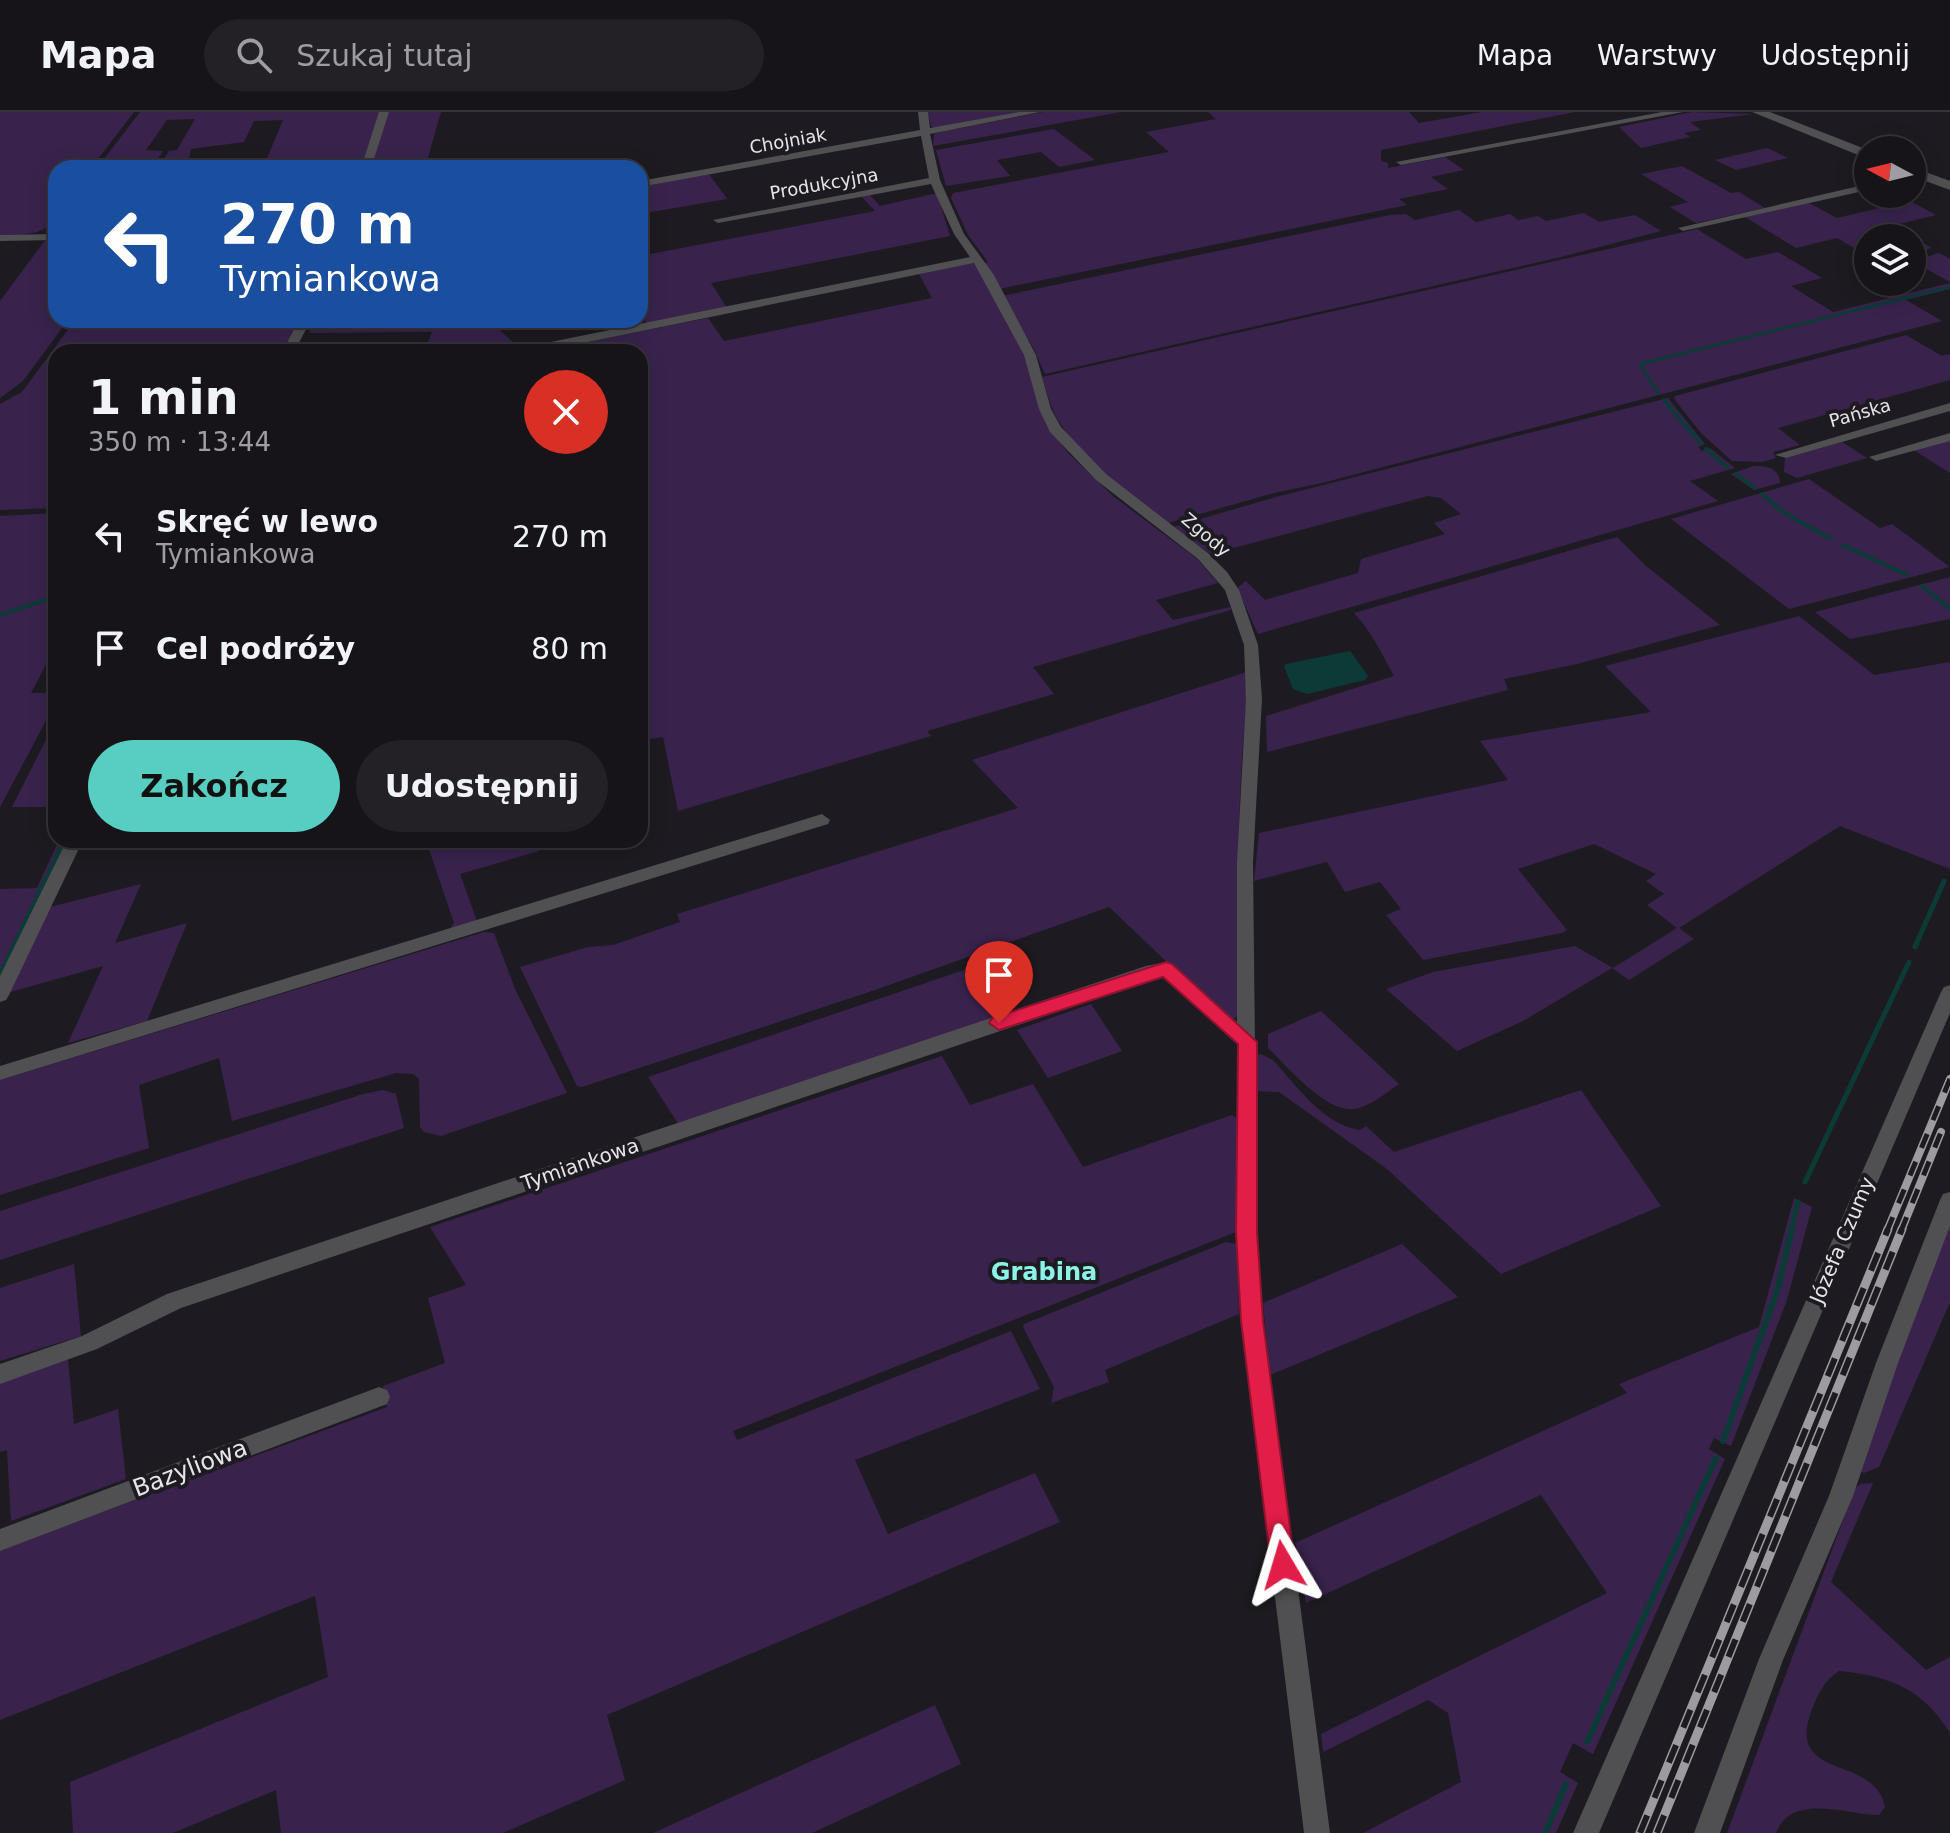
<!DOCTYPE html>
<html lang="pl">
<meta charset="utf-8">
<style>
body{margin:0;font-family:"DejaVu Sans",sans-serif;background:#232126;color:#f1f3f6;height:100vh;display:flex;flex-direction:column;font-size:30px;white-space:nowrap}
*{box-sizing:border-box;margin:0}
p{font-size:26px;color:#9e9ea2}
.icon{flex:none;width:44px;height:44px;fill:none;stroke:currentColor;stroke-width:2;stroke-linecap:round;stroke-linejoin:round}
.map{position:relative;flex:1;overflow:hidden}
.sheet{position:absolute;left:48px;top:232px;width:600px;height:504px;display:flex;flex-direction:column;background:#161419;border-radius:24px;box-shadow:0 4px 20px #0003,0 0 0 2px #353338}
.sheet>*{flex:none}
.guide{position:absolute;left:48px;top:48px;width:600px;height:168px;border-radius:24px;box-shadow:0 4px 20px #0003,0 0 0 2px #353338;background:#1a4fa0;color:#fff;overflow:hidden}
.needle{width:52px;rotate:277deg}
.tools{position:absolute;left:1854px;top:24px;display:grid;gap:16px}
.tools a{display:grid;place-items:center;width:72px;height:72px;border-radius:50%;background:#161419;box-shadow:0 4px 20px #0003,0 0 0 2px #353338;font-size:40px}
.pin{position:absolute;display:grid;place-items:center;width:68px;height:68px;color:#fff;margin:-82px -34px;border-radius:50% 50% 50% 0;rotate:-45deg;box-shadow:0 0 8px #0007}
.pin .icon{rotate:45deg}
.me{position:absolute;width:88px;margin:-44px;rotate:353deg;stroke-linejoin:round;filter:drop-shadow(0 0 6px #0008)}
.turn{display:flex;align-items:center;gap:28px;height:168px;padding:0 40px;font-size:36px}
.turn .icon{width:104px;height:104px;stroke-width:2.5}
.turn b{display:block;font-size:56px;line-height:68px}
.round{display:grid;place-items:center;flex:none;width:84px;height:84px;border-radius:42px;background:#232126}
.summary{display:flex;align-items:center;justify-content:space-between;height:136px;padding:0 40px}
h1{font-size:48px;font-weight:600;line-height:60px}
.primary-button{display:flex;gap:16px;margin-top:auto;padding:16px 40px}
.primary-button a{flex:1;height:92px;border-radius:48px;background:#57cec1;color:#111;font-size:32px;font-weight:600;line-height:92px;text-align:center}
.primary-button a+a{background:#232126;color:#f1f3f6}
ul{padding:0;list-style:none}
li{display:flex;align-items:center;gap:24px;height:112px;padding:0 40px}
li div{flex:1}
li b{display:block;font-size:30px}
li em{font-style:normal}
header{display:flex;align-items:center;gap:48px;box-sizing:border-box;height:112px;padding:0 40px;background:#161419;border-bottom:2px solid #353338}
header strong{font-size:38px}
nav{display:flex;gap:44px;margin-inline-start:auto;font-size:28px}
.search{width:560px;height:72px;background:#232126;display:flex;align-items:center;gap:20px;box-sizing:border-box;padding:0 28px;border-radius:44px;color:#9e9ea2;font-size:30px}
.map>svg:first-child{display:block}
</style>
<header>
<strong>Mapa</strong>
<div class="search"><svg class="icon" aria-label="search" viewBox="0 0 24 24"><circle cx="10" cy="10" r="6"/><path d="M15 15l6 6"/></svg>Szukaj tutaj</div>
<nav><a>Mapa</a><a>Warstwy</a><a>Udostępnij</a></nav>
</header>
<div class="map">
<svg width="1950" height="1721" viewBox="0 0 1950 1721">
<rect width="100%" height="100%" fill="#1d1b21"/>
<!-- green -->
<g fill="#39234d">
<path d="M0 0H134L91 56H56C56 112 62 123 0 123Z"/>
<polygon points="140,0 381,0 361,56 263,56 283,8 254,9 244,30 191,37 189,46 201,46 212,53 233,52 231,56 176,56 177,52 158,56 169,39 177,38 195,7 167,8 146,38 163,39 152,56 97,56"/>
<polygon points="388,0 441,0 425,56 370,56"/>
<polygon points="928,0 1025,0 935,16 931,14"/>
<polygon points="1043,0 1121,0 933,34 934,22 941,20"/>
<polygon points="1208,0 1409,0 1419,11 1482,0 1575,0 1381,38 1381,49 1388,51 1388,56 1445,45 1464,58 1431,65 1448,77 1399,87 1407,93 999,177 984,151 988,150 968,123 951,86 953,81 1169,40 1146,20 1216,7"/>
<polygon points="1692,0 1754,2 1690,10 1701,18 1684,21 1690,25 1641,36 1619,15"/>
<polygon points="1054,17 1095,48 1059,55 1041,40 997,48 1010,64 946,74 936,38"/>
<polygon points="1767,36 1788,46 1736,58 1715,48"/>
<polygon points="1682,54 1731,81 1739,80 1765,96 1696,111 1670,95 1688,90 1641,62"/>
<polygon points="709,62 727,87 640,102 640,75"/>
<polygon points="937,81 950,124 711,171 727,196 647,212 640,200 640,144 875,99 861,84 869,82 880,94"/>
<polygon points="1910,89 1936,103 1891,114 1932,136 1912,141 1912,126 1868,126 1868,144 1837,126 1796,136 1745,105 1809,91 1837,106"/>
<polygon points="1459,98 1476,110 1510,102 1518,108 1538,104 1546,109 1584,101 1599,110 1635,103 1661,119 1557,146 1045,262 1034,237 1002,184 1390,103 1406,102 1415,108"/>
<path d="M1697 117 1746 147 1778 140 1822 166 1791 174 1833 200 1950 171V177L1906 188 1942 209 1322 371 1274 381 1168 411C1129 383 1086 352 1060 311 1051 298 1047 280 1042 265Z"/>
<polygon points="46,127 56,128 56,208 68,208 23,269 0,286 0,189"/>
<polygon points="1939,141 1950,147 1950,170 1912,149"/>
<polygon points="973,151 978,154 1024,239 1046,312 1069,342 1113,384 1197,447 1218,471 1156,488 1173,508 1230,495 1231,498 1033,555 1054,582 927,619 931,624 678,699 663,625 644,628 640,605 640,240 543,239 708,206 724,229 932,186 919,162"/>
<polygon points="75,208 300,208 284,240 56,240 56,396 0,398 0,292 22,280"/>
<polygon points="310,208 522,208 495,214 524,240 424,240 432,220 309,221 311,215 307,215"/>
<polygon points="1906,223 1942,244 1950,242 1950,268 1778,316 1800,333 1773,340 1776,346 1762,350 1732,349 1702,322 1674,287 1675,284"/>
<polygon points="1668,286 1705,332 1698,335 1702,339 1710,336 1735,356 1690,369 1718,389 1258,522 1237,476 1246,469 1265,488 1358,461 1361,447 1445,422 1434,411 1461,402 1441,386 1428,384 1211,442 1173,415 1276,385"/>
<polygon points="1950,327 1950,361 1912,337"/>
<polygon points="1842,330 1867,346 1797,366 1784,360 1785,346"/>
<path d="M1753 354C1766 354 1779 355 1780 371L1754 378 1731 362Z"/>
<polygon points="1809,367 1880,416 1892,412 1950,455 1789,497 1671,407"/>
<polygon points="56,401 56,534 31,581 56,581 56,590 0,695 0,404"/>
<path d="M1617 425 1646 454 1720 513 1577 552 1504 567 1508 578 1267 640 1266 604 1394 564C1382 542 1372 520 1354 501Z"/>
<polygon points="1950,465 1950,507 1850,527 1815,500"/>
<polygon points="1799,504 1874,563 1950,550 1950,757 1840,714 1679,816 1694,827 1629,868 1612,856 1523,909 1457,939 1386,877 1433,860 1575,834 1613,856 1677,816 1647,793 1664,782 1646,769 1656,762 1594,732 1518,757 1567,818 1562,821 1423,848 1386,803 1401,797 1380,770 1345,780 1327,750 1254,769 1259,721 1508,668 1480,629 1651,600 1605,554"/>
<path d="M1250 559C1236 673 1237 789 1239 903L1235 906 1227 907 1109 795 875 878 582 975 577 974 520 855 588 835 613 833 680 810 677 802 1018 696 972 648Z"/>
<polygon points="56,608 56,695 12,695"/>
<polygon points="59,728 71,728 0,874 0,777 37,776"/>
<polygon points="426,728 538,728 539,739 460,762 477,809 450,817 454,811"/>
<polygon points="141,772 115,831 187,811 147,909 68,931 103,854 7,881 50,795"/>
<polygon points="484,820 494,821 515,877 567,981 441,1024 424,1020 420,1015 419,967 413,962 396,961 232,1009 219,946 139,973 149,1036 0,1083 0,968"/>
<polygon points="970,856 998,904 679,1013 648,965"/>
<polygon points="1091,892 1122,939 1048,966 1017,918"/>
<path d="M1321 899 1399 972C1387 980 1368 996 1354 997 1325 1000 1288 955 1268 936V922Z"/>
<path d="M1261 942 1273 948C1298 975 1322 1012 1360 1018L1366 1014 1394 1040 1581 978 1661 1094 1501 1162 1387 1057 1279 980 1255 979V944Z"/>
<polygon points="942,944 970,993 1033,972 1083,1055 1232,1003 1238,1007 1236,1120 733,1319 737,1328 1011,1219 1040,1277 855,1348 888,1422 1035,1361 1060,1410 607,1603 625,1668 503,1721 281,1721 276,1678 173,1721 73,1721 70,1670 328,1565 315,1484 0,1608 0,1438 387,1295 383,1274 445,1251 428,1186 466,1173 430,1115"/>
<polygon points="383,978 396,982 404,1016 0,1148 0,1099 363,982"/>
<polygon points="1794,1086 1812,1095 1787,1188 1731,1334 1714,1326 1709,1337 1725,1347 1593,1642 1573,1631 1560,1660 1578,1671 1556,1721 1363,1721 1461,1670 1448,1601 1428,1588 1323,1640 1321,1622 1607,1481 1541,1383 1306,1491 1295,1431 1627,1281 1619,1272 1759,1215"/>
<polygon points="1950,1109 1950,1190 1879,1355 1864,1361 1858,1358"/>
<polygon points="1226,1130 1237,1132 1239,1202 1105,1258 1109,1270 1051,1291 1054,1275 1023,1215 1024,1212"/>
<polygon points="1402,1132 1458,1185 1270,1263 1263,1191"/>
<polygon points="74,1152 81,1224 0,1249 0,1176"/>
<polygon points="68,1247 74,1312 118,1297 126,1367 11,1409 7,1338 0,1340 0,1268"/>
<path d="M1873 1371 1831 1470 1926 1558 1950 1545V1621C1923 1577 1890 1564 1839 1559 1824 1568 1817 1584 1811 1600 1786 1670 1875 1642 1885 1695L1879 1703C1847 1703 1792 1680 1776 1721H1727L1855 1376 1861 1372Z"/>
<polygon points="935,1593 961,1652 812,1721 653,1721"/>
</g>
<!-- water -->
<polygon fill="#0c3b37" points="1350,539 1368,564 1365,568 1307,582 1293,577 1284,554 1286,552"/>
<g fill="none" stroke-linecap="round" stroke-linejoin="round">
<!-- stream-far3 -->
<polyline stroke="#0c3b37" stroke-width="3" points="1658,281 1640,252 1950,175"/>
<!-- stream-far2 -->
<g stroke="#0c3b37" stroke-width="4">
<polyline points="1664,288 1701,332"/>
<polyline points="1706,337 1727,355"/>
<polyline points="1736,362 1755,376"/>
<polyline points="1762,382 1783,400 1831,427"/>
<polyline points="1843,433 1907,463"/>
<polyline points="1922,474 1950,497"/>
<polyline points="0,503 56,484"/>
</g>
<!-- stream-far1 -->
<g stroke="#0c3b37" stroke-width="5">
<polyline points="1915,835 1944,769"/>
<polyline points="0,863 65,728"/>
<polyline points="1805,1070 1909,850"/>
<polyline points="1791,1119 1798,1090"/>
</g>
<!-- stream -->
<g stroke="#0c3b37" stroke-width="6">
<polyline points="1723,1329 1777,1179 1792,1117"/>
<polyline points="1587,1630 1716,1346"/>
<polyline points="1545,1721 1566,1672"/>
</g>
<!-- minor -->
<g fill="#504f52" fill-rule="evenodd">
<polygon points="379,0 389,0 371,56 361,56"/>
<polygon points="918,0 928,0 930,16 1019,0 1040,0 930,22 940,68 964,122 994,163 1036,243 1051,297 1061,315 1106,362 1208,441 1227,460 1239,478 1258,533 1262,587 1253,750 1257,1120 1263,1209 1330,1721 1304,1721 1241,1209 1237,1120 1237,932 1163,864 181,1196 97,1237 0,1272 0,1252 82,1224 167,1182 1146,854 1166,850 1172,852 1237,910 1237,750 1246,587 1244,533 1225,478 1198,447 1096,368 1050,320 1039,297 1024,243 974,151 539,240 530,237 536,233 970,145 954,122 931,72 718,111 713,108 929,66 921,24 640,75 640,69 920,18"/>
<polygon points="1662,0 1683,0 1401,53 1396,50"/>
<polygon points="1868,72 1868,78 1683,119 1678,116"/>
<polygon points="56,122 56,128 0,129 0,123"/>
<polygon points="299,208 311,208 294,240 282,240"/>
<polygon points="1950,291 1950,299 1786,346 1775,343"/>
<polygon points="1950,321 1950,329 1876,349 1869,345"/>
<polygon points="822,702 830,708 828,712 0,968 0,954"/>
<polygon points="67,728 83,728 9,883 6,888 0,890 0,864"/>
<polygon points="1950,873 1950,901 1599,1721 1573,1721 1941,880 1944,875"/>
<polygon points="1950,1080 1950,1114 1898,1251 1853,1384 1783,1548 1720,1721 1694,1721 1759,1547 1829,1384 1876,1251 1940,1088 1943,1082"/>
<polygon points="379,1275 387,1278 390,1285 387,1292 0,1439 0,1417"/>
</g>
<!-- tertiary -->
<g fill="#504f52" fill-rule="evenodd">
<polygon points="1752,0 1770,0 1868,38 1868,47"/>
<polygon points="1912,55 1950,69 1950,78 1912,64"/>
</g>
<!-- rail-far1 casing -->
<g stroke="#9d9ba0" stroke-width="8">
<g id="rail-far1">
<polyline points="1887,1119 1950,967"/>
<polyline points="1901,1119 1941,1020"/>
</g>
</g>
<!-- rail casing -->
<g stroke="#9d9ba0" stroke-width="9">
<g id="rail">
<polyline points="1640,1721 1888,1117"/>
<polyline points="1657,1721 1902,1117"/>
</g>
</g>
<!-- rail-far1 -->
<use href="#rail-far1" stroke="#1d1b21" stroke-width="5" stroke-dasharray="15" stroke-linecap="butt"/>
<!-- rail -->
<use href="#rail" stroke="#1d1b21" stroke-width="6" stroke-dasharray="19" stroke-linecap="butt"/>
</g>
<!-- route -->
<polygon fill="#e11d48" stroke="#92132f" stroke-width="2" points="1166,850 1172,852 1257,930 1257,1120 1263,1209 1295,1453 1291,1462 1283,1465 1275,1462 1271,1453 1241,1209 1236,1120 1238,932 1163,865 999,918 989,911 992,906"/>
<g text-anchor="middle" stroke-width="8" stroke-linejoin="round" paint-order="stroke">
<!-- far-street labels -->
<g font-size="18" fill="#e6e4e9" stroke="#1d1b21">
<text transform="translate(788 29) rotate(-10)" y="6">Chojniak</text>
<text transform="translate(824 72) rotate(-10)" y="6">Produkcyjna</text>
<text transform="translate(1860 301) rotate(-16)" y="6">Pańska</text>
<text transform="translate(1206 423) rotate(40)" y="6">Zgody</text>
</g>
<!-- street labels -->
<g font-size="20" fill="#e6e4e9" stroke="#1d1b21">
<text transform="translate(580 1052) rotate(-19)" y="7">Tymiankowa</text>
<text transform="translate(1842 1128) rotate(-67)" y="7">Józefa Czumy</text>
</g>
<!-- quarter labels -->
<g font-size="24" font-weight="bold" fill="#8bf4e7" stroke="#1d1b21">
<text x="1044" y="1168">Grabina</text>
</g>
<!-- near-street labels -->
<g font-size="24" fill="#e6e4e9" stroke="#1d1b21">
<text transform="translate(190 1356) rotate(-21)" y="8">Bazyliowa</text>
</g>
</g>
</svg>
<div class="tools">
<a><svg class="needle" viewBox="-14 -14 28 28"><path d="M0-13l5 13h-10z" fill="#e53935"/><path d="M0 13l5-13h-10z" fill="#9e9ea2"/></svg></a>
<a><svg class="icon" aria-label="layers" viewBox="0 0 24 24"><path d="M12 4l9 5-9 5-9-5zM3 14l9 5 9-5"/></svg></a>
</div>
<div class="pin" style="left:999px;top:911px;background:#d93025"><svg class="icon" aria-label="arrive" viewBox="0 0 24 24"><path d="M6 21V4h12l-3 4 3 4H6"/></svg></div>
<svg class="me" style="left:1283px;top:1453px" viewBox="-20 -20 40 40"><path d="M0-17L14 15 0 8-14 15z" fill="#e11d48" stroke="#fff" stroke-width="4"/></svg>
<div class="guide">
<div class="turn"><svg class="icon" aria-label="left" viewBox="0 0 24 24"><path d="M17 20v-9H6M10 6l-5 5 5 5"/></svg><div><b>270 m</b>Tymiankowa</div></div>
</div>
<section class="sheet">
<div class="summary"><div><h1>1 min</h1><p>350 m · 13:44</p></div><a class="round" style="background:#d93025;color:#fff"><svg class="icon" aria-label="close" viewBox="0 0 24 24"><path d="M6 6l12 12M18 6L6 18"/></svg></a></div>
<ul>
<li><svg class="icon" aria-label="left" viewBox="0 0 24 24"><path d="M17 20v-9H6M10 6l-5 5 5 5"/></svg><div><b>Skręć w lewo</b><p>Tymiankowa</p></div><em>270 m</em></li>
<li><svg class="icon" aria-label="arrive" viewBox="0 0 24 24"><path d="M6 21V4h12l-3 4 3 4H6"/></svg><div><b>Cel podróży</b></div><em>80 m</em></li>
</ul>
<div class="primary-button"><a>Zakończ</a><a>Udostępnij</a></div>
</section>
</div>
